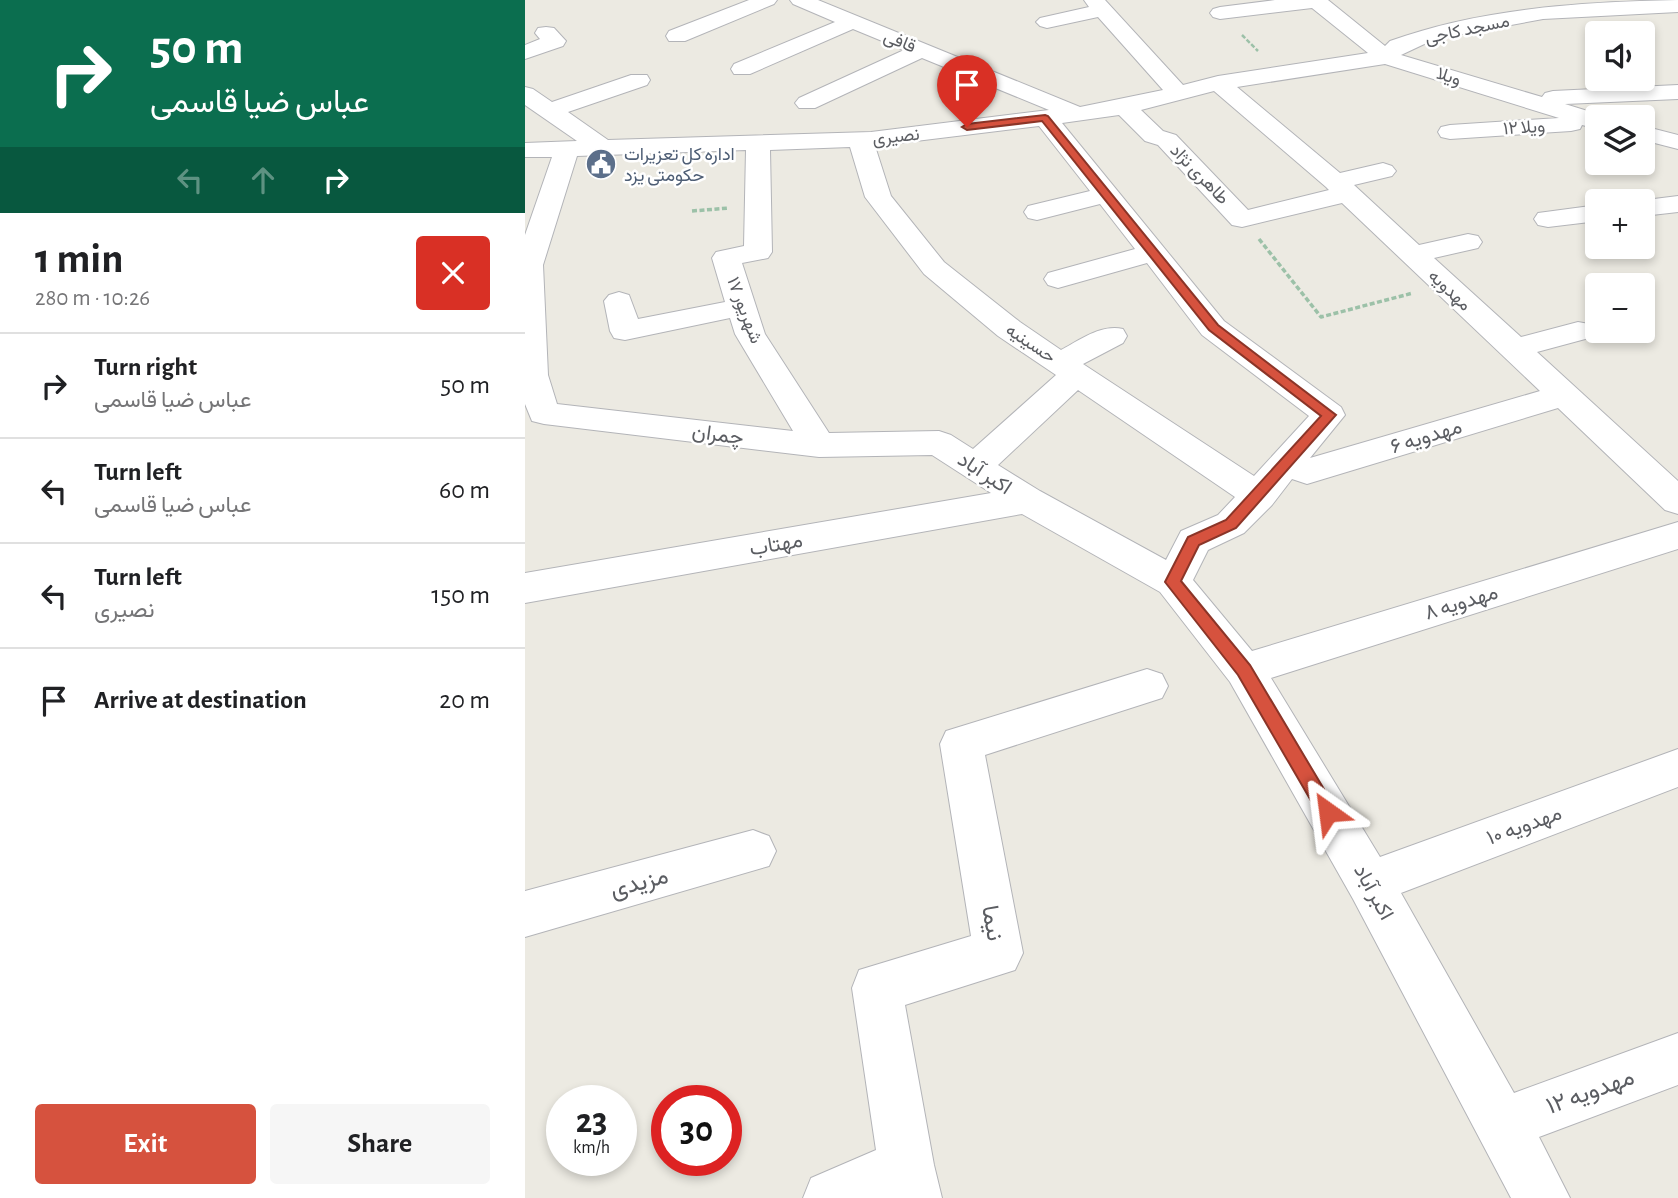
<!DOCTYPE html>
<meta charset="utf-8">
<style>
body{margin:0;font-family:"Alegreya Sans",Vazirmatn,sans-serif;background:#f6f6f6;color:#202124;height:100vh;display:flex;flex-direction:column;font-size:26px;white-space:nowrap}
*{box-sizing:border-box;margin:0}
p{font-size:23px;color:#757577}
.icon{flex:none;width:38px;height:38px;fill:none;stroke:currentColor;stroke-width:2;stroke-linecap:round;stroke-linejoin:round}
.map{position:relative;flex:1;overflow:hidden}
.panel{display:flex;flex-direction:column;background:#fff;width:525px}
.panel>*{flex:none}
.guide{background:#0b6e4f;color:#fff;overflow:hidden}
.buttons{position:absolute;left:1060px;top:21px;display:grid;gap:14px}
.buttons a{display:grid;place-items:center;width:70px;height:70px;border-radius:7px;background:#fff;box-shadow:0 4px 10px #0003;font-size:35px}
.speed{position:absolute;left:21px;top:1085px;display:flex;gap:14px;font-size:35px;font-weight:700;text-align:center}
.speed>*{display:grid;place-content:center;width:91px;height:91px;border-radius:50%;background:#fff;box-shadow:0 4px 10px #0003;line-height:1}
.speed small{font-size:18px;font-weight:400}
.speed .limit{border:10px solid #d22;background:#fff;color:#111}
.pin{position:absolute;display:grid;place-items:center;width:60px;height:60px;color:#fff;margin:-72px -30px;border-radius:50% 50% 50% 0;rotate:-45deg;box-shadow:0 0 7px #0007}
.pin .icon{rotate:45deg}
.me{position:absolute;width:77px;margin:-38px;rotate:329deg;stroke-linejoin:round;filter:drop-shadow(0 0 5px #0008)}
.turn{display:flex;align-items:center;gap:24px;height:147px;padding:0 35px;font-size:32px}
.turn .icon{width:91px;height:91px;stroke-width:2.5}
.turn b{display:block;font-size:49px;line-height:60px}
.lanes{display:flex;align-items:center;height:66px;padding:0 35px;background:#0003;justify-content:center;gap:35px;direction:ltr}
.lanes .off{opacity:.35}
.round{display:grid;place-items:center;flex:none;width:74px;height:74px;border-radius:7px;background:#f6f6f6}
.overview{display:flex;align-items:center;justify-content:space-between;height:119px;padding:0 35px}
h1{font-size:42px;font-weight:600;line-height:52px}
.primary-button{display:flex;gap:14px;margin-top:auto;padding:14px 35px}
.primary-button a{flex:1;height:80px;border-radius:7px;background:#d6523e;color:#fff;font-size:28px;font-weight:600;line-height:80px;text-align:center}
.primary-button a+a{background:#f6f6f6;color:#202124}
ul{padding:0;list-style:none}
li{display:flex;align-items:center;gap:21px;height:105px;padding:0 35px;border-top:2px solid #e0e0e0}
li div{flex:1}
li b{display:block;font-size:26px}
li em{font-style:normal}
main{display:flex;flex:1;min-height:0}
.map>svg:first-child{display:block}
</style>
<main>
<section class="panel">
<div class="guide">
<div class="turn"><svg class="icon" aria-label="right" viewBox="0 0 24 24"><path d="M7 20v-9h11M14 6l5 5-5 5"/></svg><div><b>50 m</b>عباس ضیا قاسمی</div></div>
<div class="lanes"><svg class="icon off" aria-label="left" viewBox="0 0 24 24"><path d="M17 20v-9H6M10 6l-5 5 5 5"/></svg><svg class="icon off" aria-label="ahead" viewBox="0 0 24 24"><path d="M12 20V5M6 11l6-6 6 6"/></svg><svg class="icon" aria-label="right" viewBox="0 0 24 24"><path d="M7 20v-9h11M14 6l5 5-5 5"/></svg></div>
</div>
<div class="overview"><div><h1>1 min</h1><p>280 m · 10:26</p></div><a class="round" style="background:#d93025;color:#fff"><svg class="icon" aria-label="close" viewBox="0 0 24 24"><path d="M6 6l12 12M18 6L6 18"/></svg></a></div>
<ul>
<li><svg class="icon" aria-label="right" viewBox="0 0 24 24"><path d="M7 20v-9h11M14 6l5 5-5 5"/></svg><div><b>Turn right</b><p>عباس ضیا قاسمی</p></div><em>50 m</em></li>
<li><svg class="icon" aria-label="left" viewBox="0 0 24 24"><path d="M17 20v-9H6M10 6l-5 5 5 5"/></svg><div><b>Turn left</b><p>عباس ضیا قاسمی</p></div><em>60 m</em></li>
<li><svg class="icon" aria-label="left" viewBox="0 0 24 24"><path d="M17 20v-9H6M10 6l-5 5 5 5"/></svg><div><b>Turn left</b><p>نصیری</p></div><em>150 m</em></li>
<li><svg class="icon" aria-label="arrive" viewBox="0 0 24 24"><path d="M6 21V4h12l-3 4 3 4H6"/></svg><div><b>Arrive at destination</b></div><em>20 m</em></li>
</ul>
<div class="primary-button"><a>Exit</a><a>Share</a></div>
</section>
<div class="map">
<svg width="1153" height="1198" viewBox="0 0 1153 1198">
<rect width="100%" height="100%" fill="#eceae2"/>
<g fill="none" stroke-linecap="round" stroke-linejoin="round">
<!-- minor casing -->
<g stroke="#b3b4b8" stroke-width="2">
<g id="minor">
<polygon points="224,0 252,0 249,4 160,41 144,41 141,36 144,31"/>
<path d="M265 0H293L555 107 638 90 573 17 522 28 515 26 511 22 515 18 564 7 559 0H580L658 85 693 76 843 53 787 8 695 19 688 17 685 13 688 9 695 7 750 0H803L860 46 865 41C956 8 1057 2 1153 0V12L1018 19 910 39 876 55 1017 97 1020 93 1028 91 1153 85V99L1040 104 1082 117H1073V129L1057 125 1055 129 1046 131 925 139 916 137 913 132 916 127 925 125 1034 118 860 64 712 87 815 173 858 163 867 166 871 171 867 176 829 185 894 245 943 234 953 236 957 242 953 248 909 258 996 337 1053 322 1064 324 1068 331 1064 338 1012 352 1153 481V514L1140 510 1033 408 782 484 767 479 747 505 719 533 683 550 668 580 727 651 1153 522V549L746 678 855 857 1153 749V787L876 893 989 1093 1153 1033V1085L1014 1137 1045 1198H986L828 899 705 682 635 592 497 514 0 603V573L466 493 407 455 294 457 19 424 7 421 0 404V235L27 157H0V143L52 141 0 105V87L8 89 27 102 106 75H122L125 80 122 85 43 112 83 140 346 132 524 110 397 58 290 108H274L270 103 274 98 379 50 328 29 225 74H209L206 69 209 64 310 22 268 4ZM689 91 801 187 804 190 723 210 651 135 638 131 616 110ZM594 115 620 141 633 145 707 225 717 227 817 203 1015 391 785 458 820 415 816 407 699 321 537 123ZM514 126 565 191 503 206 499 212 503 218 512 220 575 204 610 249 523 273 519 279 523 285 533 288 622 263 677 335 784 416 729 476 558 364 598 343 602 336 598 329C576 324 555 340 536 350L495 322 419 262 366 196 350 146ZM325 147 340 197 399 274 473 336 531 375 448 449 426 435 414 431 304 433 240 334 217 263 243 258 247 252 245 150ZM221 150 219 246 191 252 187 258 200 302 113 319 104 295 94 292 84 295 79 301 85 331 89 338 100 340 205 318 210 334 268 431 32 404 23 375 18 265 52 156ZM553 390 710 497 693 515 656 531 641 560 515 491 473 465Z"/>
<polygon points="21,27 29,28 41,41 38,46 0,59 0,45 15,39 10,33 13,28"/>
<polygon points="1118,126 1153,135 1153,149 1118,140"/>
<polygon points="1153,196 1153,212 1118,216 1118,201 1113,201"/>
<polygon points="1073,205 1073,221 1023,227 1013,225 1009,219 1013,213"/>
<polygon points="622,669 637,674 643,686 637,698 460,755 498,953 490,970 380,1005 409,1165 417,1198 278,1198 286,1178 351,1150 327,988 334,970 446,936 415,744 421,731"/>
<polygon points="228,830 244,836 251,851 244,866 0,937 0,891"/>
</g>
</g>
<!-- path-far1 -->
<polyline stroke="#9cc1a8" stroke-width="2.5" stroke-dasharray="4.5 2" stroke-linecap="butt" points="717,35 733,51"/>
<!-- path -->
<g stroke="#9cc1a8" stroke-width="3.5" stroke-dasharray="5 2.5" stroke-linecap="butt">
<polyline points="167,211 204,208"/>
<polyline points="734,239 796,317 888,293"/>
</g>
<!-- minor -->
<use href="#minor" fill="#fff" fill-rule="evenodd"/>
</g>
<!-- route -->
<polygon fill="#d6523e" stroke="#8b3528" stroke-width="2" points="520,115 523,116 693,325 811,415 711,528 674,545 656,581 725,665 809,806 812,812 809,818 803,820 796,818 713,675 640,582 663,537 701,520 796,416 684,330 517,121 442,130 437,127 442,124"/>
<!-- icons -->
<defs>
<g id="civic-disc" transform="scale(1.575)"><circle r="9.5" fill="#5c6f8a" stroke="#fff"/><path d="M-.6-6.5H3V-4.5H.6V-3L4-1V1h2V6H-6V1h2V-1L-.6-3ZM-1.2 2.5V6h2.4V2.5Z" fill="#fff"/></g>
</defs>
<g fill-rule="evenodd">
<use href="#civic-disc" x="76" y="164"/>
</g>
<g text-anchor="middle" stroke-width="5" stroke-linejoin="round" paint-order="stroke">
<!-- far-street labels -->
<g font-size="18" fill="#5b5d62" stroke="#fff">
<text transform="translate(942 29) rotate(-12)" y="6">مسجد کاجی</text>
<text transform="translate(375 41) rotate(22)" y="6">قافی</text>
<text transform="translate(924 76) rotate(18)" y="6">ویلا</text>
<text transform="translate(999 127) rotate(-4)" y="6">ویلا ۱۲</text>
<text transform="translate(371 136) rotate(-6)" y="6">نصیری</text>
<text transform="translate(675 174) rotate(46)" y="6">طاهری نژاد</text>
<text transform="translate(925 290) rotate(43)" y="6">مهدویه</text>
<text transform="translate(220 310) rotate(69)" y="6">۱۷ شهریور</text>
<text transform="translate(506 343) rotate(34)" y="6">حسینیه</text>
</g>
<!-- far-service labels -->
<g font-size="18" fill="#4e5e75" stroke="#fff" text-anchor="start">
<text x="99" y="160">اداره کل تعزیرات<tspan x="99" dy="21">حکومتی یزد</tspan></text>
</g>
<!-- street labels -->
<g font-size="21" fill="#5b5d62" stroke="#fff">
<text transform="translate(193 434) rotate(8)" y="7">چمران</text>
<text transform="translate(901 436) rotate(-17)" y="7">مهدویه ۶</text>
<text transform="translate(460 473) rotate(33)" y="7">اکبر آباد</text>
<text transform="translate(251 544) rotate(-10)" y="7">مهتاب</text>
<text transform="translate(936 602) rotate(-17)" y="7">مهدویه ۸</text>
<text transform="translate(999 825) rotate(-20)" y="7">مهدویه ۱۰</text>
<text transform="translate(849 892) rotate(61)" y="7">اکبر آباد</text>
</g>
<!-- near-street labels -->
<g font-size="24" fill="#5b5d62" stroke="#fff">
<text transform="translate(114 882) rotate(-15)" y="8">مزیدی</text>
<text transform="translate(468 923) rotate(80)" y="8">نیما</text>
<text transform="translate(1065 1091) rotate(-20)" y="8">مهدویه ۱۲</text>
</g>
</g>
</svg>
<div class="buttons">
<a><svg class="icon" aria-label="sound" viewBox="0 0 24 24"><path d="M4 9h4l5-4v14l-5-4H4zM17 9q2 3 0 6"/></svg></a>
<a><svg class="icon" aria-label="layers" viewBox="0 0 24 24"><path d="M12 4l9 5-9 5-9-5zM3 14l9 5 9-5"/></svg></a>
<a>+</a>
<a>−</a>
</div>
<div class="speed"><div>23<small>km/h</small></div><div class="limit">30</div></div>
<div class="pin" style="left:442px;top:127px;background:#d93025"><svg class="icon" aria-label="arrive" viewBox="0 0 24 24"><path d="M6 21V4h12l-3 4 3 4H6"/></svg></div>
<svg class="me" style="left:803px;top:812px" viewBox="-20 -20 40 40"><path d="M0-17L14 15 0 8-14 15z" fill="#d6523e" stroke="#fff" stroke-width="4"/></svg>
</div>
</main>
